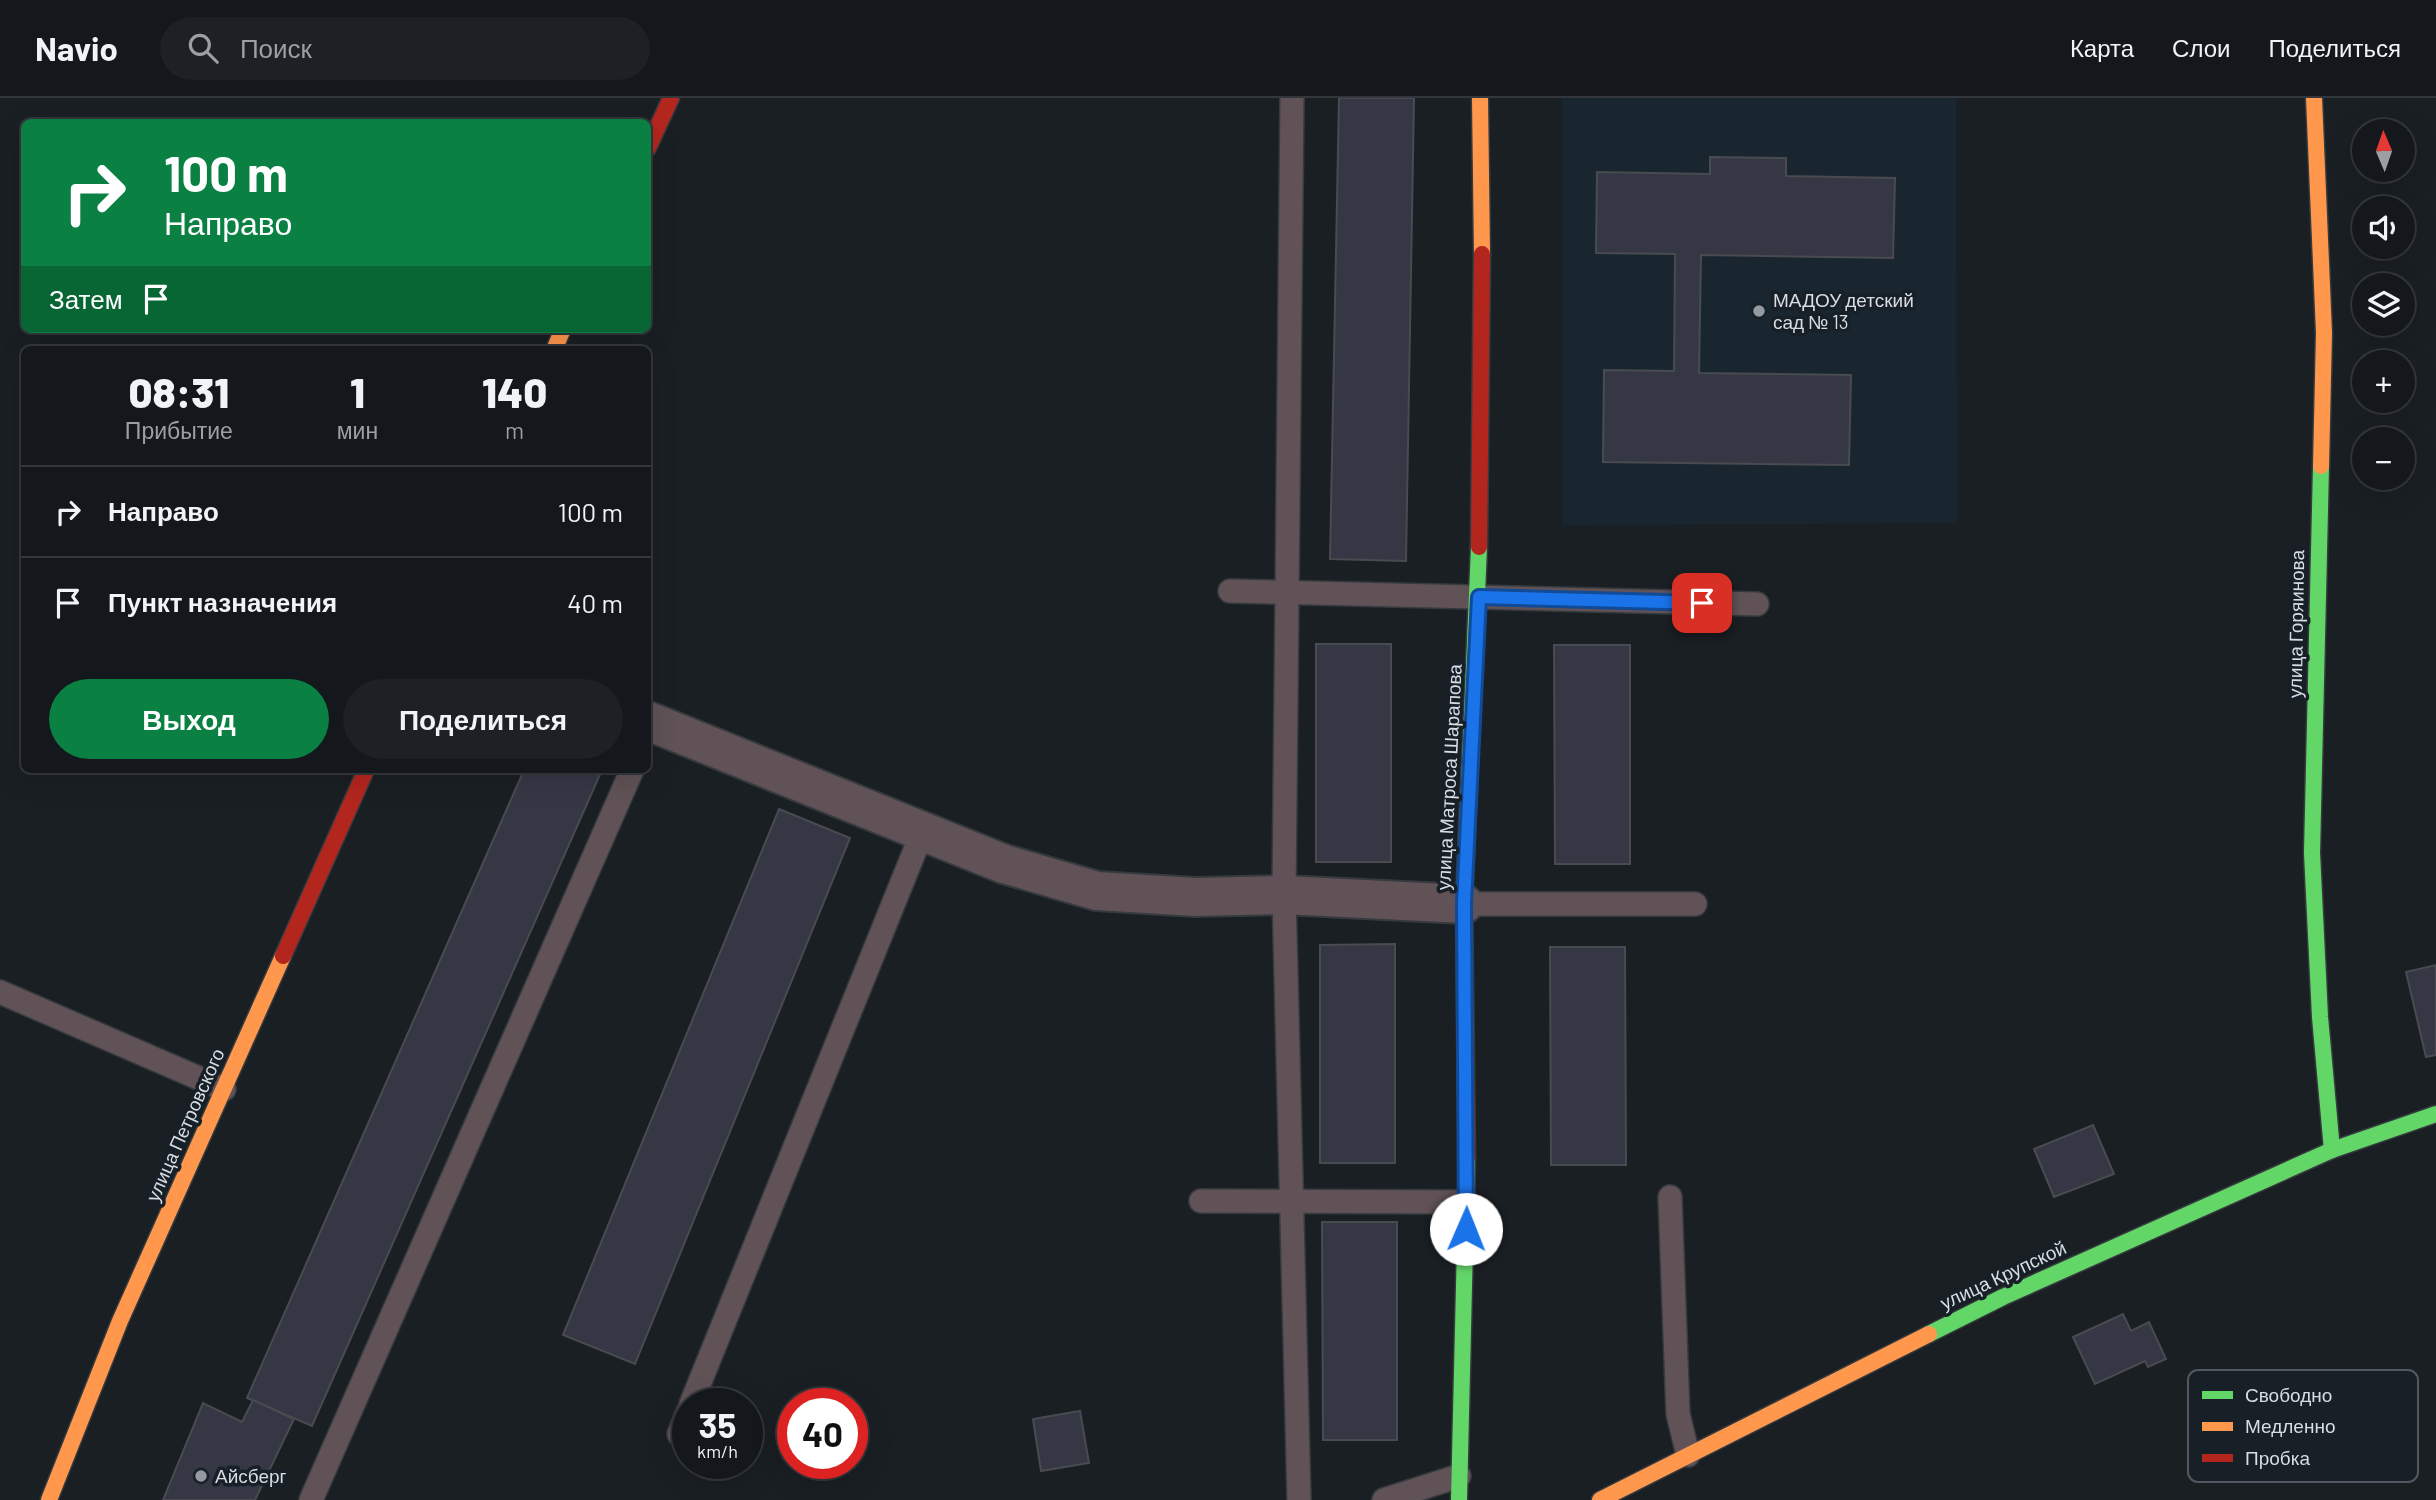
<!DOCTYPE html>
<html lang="ru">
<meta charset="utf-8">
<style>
body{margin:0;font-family:Barlow,sans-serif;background:#1d2024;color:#f1f3f6;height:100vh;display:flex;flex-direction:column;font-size:26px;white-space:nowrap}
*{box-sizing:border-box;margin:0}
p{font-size:23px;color:#9d9fa3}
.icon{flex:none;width:38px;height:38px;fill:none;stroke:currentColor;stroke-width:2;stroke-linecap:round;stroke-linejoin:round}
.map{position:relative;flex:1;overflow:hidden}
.side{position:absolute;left:21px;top:248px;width:630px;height:427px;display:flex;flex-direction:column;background:#14171b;border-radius:10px;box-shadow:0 7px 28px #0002,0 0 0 2px #33363a}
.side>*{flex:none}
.banner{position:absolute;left:21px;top:21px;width:630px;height:214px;border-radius:10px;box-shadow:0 7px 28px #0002,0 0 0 2px #33363a;background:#0b8043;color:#fff;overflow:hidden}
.needle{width:46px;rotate:358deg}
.fabs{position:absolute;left:2352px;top:21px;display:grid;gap:14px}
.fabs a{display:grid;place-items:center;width:63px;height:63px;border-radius:50%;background:#14171b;box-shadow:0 7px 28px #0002,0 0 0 2px #33363a;font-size:35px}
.speed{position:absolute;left:672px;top:1290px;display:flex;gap:14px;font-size:35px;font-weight:700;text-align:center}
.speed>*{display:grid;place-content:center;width:91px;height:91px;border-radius:50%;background:#14171b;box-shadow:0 7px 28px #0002,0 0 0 2px #33363a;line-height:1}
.speed small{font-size:18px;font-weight:400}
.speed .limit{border:10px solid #d22;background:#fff;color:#111}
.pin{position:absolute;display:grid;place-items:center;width:60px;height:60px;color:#fff;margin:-30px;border-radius:14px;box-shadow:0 4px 10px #0006}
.me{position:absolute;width:77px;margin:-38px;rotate:1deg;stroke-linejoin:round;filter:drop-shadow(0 0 5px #0008)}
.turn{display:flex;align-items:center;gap:24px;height:147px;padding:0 28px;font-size:32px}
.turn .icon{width:91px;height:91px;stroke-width:2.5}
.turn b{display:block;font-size:49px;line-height:60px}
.then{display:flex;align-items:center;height:66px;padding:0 28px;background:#0003;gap:14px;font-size:26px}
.eta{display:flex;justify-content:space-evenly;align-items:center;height:119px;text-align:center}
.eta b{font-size:42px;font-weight:800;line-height:49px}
.cta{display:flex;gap:14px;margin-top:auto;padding:14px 28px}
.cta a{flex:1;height:80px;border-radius:42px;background:#0b8043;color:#fff;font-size:28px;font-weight:800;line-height:80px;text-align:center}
.cta a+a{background:#1d2024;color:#f1f3f6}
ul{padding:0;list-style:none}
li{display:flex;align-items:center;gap:21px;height:91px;padding:0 28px;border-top:2px solid #33363a}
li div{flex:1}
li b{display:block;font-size:26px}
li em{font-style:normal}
header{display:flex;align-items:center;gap:42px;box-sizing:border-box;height:98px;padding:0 35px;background:#14171b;border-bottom:2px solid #33363a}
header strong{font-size:33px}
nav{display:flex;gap:38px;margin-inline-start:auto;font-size:24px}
.search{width:490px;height:63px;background:#1d2024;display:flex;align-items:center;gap:18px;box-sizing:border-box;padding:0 24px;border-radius:38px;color:#9d9fa3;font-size:26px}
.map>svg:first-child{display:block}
</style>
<header>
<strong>Navio</strong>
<div class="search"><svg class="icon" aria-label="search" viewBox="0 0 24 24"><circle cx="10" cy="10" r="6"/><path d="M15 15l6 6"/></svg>Поиск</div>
<nav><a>Карта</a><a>Слои</a><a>Поделиться</a></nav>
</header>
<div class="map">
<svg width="2436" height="1402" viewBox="0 0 2436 1402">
<rect width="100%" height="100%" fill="#1a1f24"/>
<!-- built -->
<polygon fill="#192630" points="1562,0 1956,0 1957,425 1563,427"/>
<!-- building -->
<g fill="#363745" stroke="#484b4f" stroke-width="2">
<polygon points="1339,0 1414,0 1406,463 1330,461"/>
<polygon points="1710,59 1786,60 1786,78 1895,80 1893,160 1701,157 1699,275 1851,277 1849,367 1603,364 1604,272 1674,273 1675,156 1596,155 1597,74 1710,76"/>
<rect x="1316" y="546" width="75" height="218"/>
<polygon points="1554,547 1630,547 1630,766 1555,766"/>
<polygon points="524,672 602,672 312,1328 247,1300"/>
<polygon points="779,711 850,740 635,1266 563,1237"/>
<polygon points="1395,846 1395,1065 1320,1065 1320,847"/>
<polygon points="1550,849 1625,849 1626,1067 1551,1067"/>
<polygon points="2436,867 2436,957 2426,959 2406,874"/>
<polygon points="2093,1027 2114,1076 2054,1099 2034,1051"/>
<polygon points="1322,1124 1397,1124 1397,1342 1323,1342"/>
<polygon points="2123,1216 2131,1233 2149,1224 2166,1261 2148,1269 2145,1263 2095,1286 2073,1239"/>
<polygon points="253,1302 294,1321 255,1402 163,1402 203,1305 242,1324"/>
<polygon points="1080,1313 1089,1365 1041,1373 1033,1321"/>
</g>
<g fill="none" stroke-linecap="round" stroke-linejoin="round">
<!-- lane casing -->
<g stroke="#353a3e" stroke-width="26">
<g id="lane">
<polyline points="1292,0 1284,797 1299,1402"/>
<polyline points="1230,493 1757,506"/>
<polyline points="1464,806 1695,806"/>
<polyline points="0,894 224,991"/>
<polyline points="1670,1099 1678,1316 1688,1357"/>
<polyline points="1201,1103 1467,1104"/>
<polyline points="691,1306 922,735"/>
<polyline points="679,1336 688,1314"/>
<polyline points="311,1402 632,672"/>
<polyline points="1384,1402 1459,1378"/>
</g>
</g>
<!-- street casing -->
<g stroke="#353a3e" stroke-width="42">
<polyline id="street" points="648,623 1004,766 1097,793 1195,799 1284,797 1464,806"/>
</g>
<!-- fast casing -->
<g stroke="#353a3e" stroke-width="19">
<g id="fast">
<polyline points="2321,368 2312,755 2320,919 2332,1052"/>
<polyline points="1464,805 1479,449"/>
<polyline points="1929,1236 2003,1199 2332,1052 2436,1016"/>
<polyline points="1459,1402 1467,1060"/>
</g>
</g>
<!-- slow casing -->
<g stroke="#353a3e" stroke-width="19">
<g id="slow">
<polyline points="1480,0 1482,156"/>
<polyline points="2314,0 2324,235 2321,368"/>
<polyline points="554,252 563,231"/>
<polyline points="49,1402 120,1223 283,858"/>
<polyline points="1600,1402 1929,1236"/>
</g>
</g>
<!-- jam casing -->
<g stroke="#353a3e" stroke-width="19">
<g id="jam">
<polyline points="648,50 671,0"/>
<polyline points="1479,449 1482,156"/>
<polyline points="1464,805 1467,1060"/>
<polyline points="283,858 366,672"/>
</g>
</g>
<!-- lane -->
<use href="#lane" stroke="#605257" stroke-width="23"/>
<!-- street -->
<use href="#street" stroke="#605257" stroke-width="38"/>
<!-- fast -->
<use href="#fast" stroke="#63d668" stroke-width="16"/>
<!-- slow -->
<use href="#slow" stroke="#ff974d" stroke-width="16"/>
<!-- jam -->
<use href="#jam" stroke="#b3261e" stroke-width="16"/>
</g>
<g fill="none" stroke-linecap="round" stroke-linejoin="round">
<!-- route casing -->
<g stroke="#114b97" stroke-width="18">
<polyline id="route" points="1466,1131 1464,806 1479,499 1702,505"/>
</g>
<!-- route -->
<use href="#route" stroke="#1a73e8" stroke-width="12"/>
</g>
<!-- markers -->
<g fill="#959aa0" stroke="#171f27" stroke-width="2.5">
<circle cx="1759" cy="213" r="7"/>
<circle cx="201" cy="1378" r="7"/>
</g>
<g text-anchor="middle" stroke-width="7" stroke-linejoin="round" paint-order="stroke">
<!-- poi labels -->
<g font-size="19" fill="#d7dde2" stroke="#171f27" text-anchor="start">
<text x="1773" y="209">МАДОУ детский<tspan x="1773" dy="22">сад № 13</tspan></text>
<text x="215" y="1385">Айсберг</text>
</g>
<!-- street labels -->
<g font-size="19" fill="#d7dde2" stroke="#171f27">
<text transform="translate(2296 526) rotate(-89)" y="7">улица Горяинова</text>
<text transform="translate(1449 679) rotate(-87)" y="7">улица Матроса Шарапова</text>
<text transform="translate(185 1027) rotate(-66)" y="7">улица Петровского</text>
<text transform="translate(2003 1177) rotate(-25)" y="7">улица Крупской</text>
</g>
</g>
<!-- legend -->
<rect x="2188" y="1272" width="230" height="112" rx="10" fill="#171f27" stroke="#51585f" stroke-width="2"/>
<rect x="2202" y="1293" width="31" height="8" fill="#63d668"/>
<rect x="2202" y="1324" width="31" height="9" fill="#ff974d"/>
<rect x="2202" y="1356" width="31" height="8" fill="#b3261e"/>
<g font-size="19" fill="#d7dde2">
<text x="2245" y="1304">Свободно</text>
<text x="2245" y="1335">Медленно</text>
<text x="2245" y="1367">Пробка</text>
</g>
</svg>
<div class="fabs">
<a><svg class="needle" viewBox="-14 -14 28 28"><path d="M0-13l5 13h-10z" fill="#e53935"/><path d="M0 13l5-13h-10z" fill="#9d9fa3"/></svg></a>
<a><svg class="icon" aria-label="sound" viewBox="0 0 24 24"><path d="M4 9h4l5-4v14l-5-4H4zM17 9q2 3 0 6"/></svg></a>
<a><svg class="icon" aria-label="layers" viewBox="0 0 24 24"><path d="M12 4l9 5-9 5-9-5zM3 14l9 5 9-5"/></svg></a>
<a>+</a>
<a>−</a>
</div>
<div class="speed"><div>35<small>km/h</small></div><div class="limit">40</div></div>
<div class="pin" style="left:1702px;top:505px;background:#d93025"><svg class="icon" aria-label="arrive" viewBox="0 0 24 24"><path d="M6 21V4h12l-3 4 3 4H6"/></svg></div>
<svg class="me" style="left:1466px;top:1131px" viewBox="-20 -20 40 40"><circle r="19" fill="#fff"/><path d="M0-13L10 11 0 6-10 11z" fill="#1a73e8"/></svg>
<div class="banner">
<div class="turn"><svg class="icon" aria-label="right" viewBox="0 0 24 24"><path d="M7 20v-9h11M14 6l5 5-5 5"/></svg><div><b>100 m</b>Направо</div></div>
<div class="then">Затем<svg class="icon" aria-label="arrive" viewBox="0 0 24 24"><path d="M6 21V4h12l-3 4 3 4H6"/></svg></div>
</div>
<section class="side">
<div class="eta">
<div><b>08:31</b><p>Прибытие</p></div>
<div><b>1</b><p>мин</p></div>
<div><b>140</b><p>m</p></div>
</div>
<ul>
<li><svg class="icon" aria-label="right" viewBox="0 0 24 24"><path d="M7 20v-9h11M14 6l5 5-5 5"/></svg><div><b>Направо</b></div><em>100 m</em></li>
<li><svg class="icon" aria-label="arrive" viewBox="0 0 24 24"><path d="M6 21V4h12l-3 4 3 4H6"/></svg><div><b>Пункт назначения</b></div><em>40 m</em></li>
</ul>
<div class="cta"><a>Выход</a><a>Поделиться</a></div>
</section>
</div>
